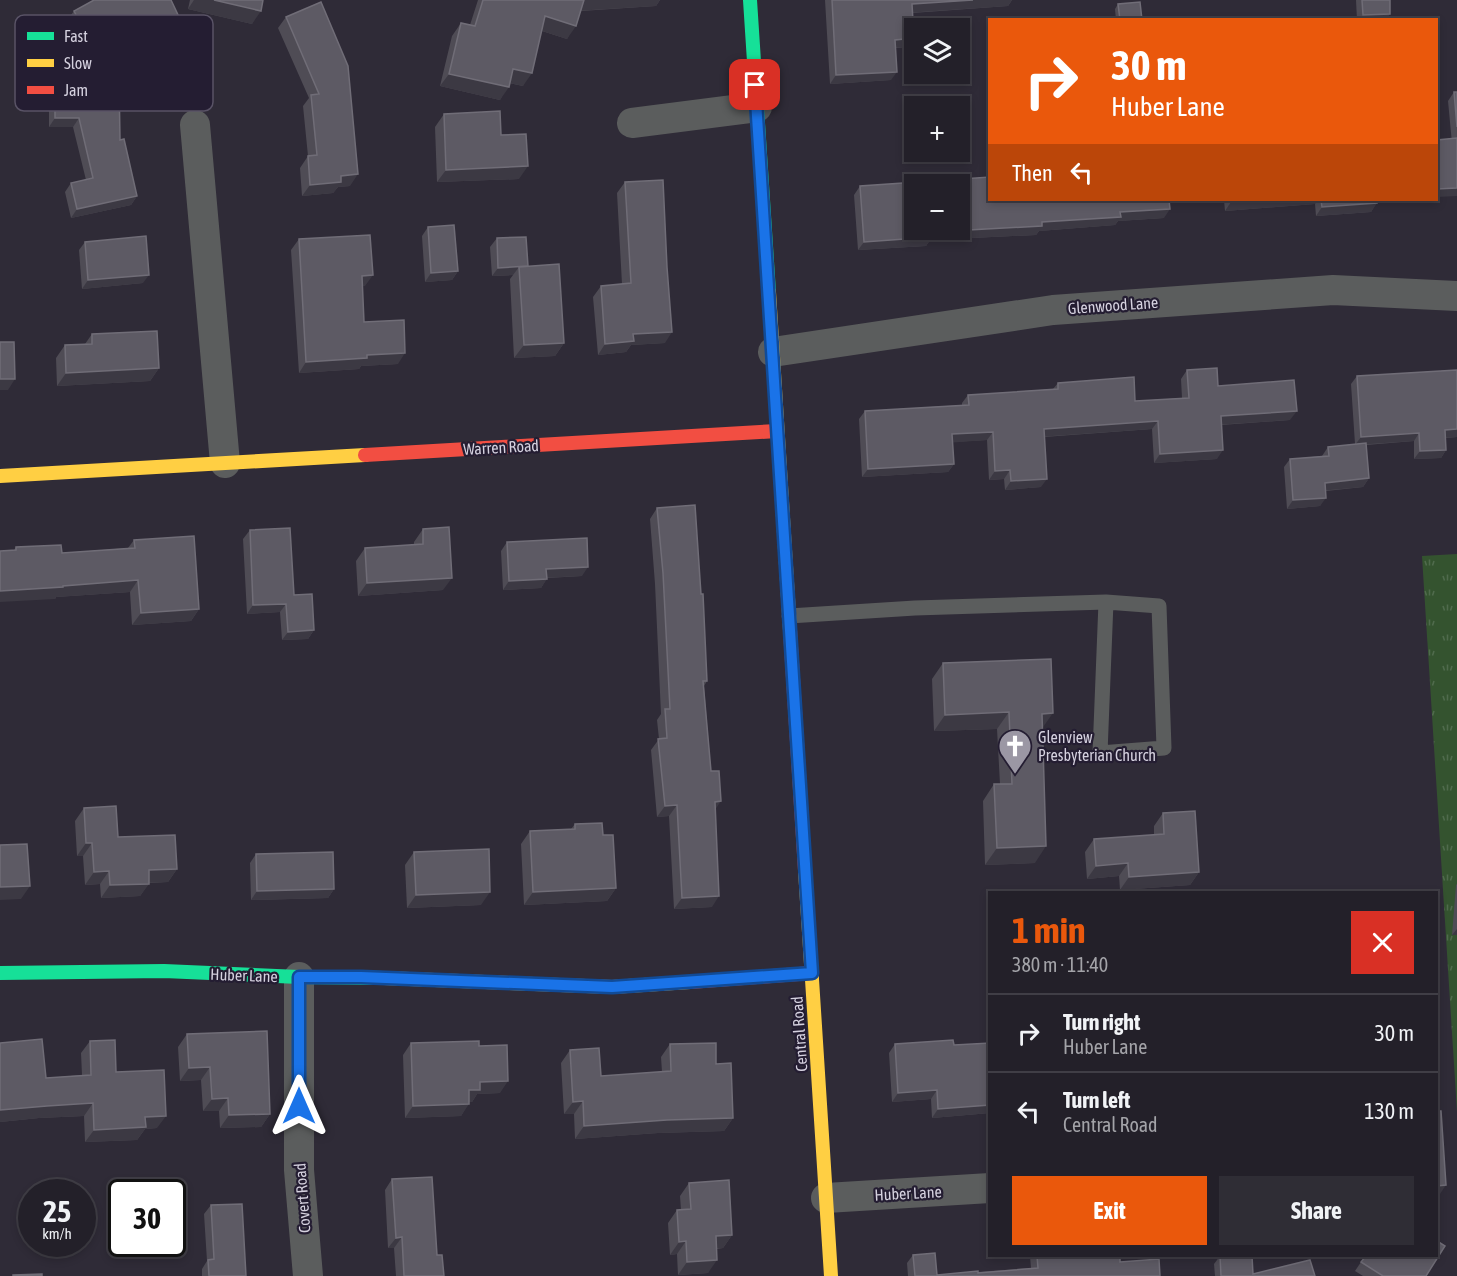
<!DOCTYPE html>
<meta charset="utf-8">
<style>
body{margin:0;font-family:"Asap Condensed",sans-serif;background:#2f2d35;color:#f1f3f6;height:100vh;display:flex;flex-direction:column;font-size:22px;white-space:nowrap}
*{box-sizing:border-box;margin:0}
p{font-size:20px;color:#a3a3a8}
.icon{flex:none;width:33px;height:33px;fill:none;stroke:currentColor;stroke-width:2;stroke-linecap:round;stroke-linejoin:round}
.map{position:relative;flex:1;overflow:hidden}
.sheet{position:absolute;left:988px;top:891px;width:450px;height:366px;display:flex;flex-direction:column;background:#232029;border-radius:0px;box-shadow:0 3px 9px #0003,0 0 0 2px #403e46}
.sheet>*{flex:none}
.hud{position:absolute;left:988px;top:18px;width:450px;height:183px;border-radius:0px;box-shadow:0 3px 9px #0003,0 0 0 2px #403e46;background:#ea580c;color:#fff;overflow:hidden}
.fabs{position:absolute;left:904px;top:18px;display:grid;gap:12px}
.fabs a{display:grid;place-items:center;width:66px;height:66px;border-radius:0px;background:#232029;box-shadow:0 3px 9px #0003,0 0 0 2px #403e46;font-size:30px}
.speed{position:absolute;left:18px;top:1179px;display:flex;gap:12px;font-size:30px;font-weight:700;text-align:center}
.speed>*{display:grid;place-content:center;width:78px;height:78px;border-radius:50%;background:#232029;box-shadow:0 3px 9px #0003,0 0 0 2px #403e46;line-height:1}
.speed small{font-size:15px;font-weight:400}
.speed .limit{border:3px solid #111;border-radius:9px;background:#fff;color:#111}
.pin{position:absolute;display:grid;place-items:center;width:51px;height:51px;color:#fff;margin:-26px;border-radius:12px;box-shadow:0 3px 9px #0006}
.me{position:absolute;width:66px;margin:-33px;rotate:0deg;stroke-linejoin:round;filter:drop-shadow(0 0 4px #0008)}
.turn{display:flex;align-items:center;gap:21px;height:126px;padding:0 24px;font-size:27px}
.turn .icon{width:78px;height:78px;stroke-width:2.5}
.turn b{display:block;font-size:42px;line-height:51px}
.then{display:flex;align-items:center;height:57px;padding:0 24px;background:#0003;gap:12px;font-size:22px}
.round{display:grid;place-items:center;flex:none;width:63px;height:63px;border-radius:0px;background:#2f2d35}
.headline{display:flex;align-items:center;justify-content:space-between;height:102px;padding:0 24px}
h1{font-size:36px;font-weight:700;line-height:45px;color:#ea580c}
.cta{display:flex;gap:12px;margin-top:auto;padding:12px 24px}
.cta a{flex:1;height:69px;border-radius:0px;background:#ea580c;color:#fff;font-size:24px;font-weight:700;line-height:69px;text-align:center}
.cta a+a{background:#2f2d35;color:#f1f3f6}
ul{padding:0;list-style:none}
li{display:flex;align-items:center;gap:18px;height:78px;padding:0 24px;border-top:2px solid #403e46}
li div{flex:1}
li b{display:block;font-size:22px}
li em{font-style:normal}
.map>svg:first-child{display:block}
</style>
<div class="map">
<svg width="1457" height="1276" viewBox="0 0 1457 1276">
<defs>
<pattern id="park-tufts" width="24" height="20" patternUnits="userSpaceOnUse" patternTransform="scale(1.5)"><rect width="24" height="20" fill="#34532f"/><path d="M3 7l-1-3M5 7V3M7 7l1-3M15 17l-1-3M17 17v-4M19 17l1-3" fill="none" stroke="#506b4d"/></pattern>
</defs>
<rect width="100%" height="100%" fill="#2f2b37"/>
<!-- park -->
<polygon fill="url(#park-tufts)" points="1457,554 1457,1112 1422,556"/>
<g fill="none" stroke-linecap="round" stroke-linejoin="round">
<!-- lane -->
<polyline stroke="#5b5d5d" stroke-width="15" points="789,616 915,608 1106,602 1100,753 1164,748 1159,606 1106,602"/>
<!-- street -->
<g stroke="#5b5d5d" stroke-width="30">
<polyline points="632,123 757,107"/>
<polyline points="195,125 225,463"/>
<polyline points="773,352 1053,310 1333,290 1457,296"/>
<polyline points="299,977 299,1170 308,1276"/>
<polyline points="826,1198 990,1188"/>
</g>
<!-- fast -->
<g stroke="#16e098" stroke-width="14">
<polyline points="750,0 769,292"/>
<polyline points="0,973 164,971 299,977 384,978"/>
</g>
<!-- slow -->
<g stroke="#ffcf43" stroke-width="14">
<polyline points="769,292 790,630"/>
<polyline points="0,476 365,455"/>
<polyline points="805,870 831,1276"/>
<polyline points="384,978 612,987 690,982"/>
</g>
<!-- jam -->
<g stroke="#f24e42" stroke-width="14">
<polyline points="365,455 777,431"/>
<polyline points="790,630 805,870"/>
<polyline points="690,982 812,973"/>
</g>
</g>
<!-- wall -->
<g fill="#4f4c55">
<polygon points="190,0 263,0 252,24 188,9"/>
<polygon points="478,0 660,0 656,6 581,11 567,39 542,31 523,86 509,83 500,100 440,86 452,36 461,23 470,25"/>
<polygon points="825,0 1015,0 1012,0 1008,6 912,13 914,38 908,47 896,48 891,80 830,84"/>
<polygon points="1356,0 1390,0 1386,20 1357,20"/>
<polygon points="321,2 350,186 338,187 333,193 302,196 300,168 308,156 303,106 309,98 278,28 286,17"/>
<polygon points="1118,4 1142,20 1116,20 1115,9"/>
<polygon points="74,11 179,17 173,26 127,47 117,29 91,43 88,36 79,41 68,19"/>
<polygon points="55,79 120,140 137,196 131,205 71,218 65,192 71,183 86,180 73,127 49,127 49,88"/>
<polygon points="1454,92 1457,92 1457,196 1448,101"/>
<polygon points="444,114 501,135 519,179 437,182 435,127"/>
<polygon points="625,182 665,343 631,345 626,352 598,355 593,297 601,286 622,284 617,193"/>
<polygon points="860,186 1164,218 1118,221 1115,225 1039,231 1036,235 930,240 926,246 858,250 854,195"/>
<polygon points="1224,200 1408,200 1377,202 1371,212 1316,216 1315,204 1225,211"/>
<polygon points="428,227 458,271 452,280 425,282 422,236"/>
<polygon points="497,238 527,266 564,343 555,356 514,358 510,279 513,275 492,276 490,247"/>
<polygon points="299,239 365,286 362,286 364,322 398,364 361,366 359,369 299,373 291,250"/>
<polygon points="85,242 143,283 82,289 79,250"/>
<polygon points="92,334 159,368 150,381 57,386 56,358 65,345 85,344"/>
<polygon points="1187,370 1290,420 1221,425 1217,459 1154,463 1152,429 1044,437 1041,487 1005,490 1004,479 989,480 987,440 952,442 954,464 948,472 862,477 859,419 865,411 962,405 962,403 968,395 1053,389 1058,383 1135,401 1182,398 1181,379"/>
<polygon points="1457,370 1457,437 1446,438 1446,450 1441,458 1414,459 1414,441 1366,445 1369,478 1363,487 1326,491 1320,506 1287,509 1284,467 1290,459 1322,456 1328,447 1355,444 1351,384 1357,376"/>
<polygon points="657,508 707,681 704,686 711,771 715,810 712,907 674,909 669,816 657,817 651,750 659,739 657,720 661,714 655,584 650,519"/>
<polygon points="423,529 443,590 358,596 356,561 365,548 414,545 414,542"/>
<polygon points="250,530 294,595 314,630 308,639 282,640 280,612 247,614 243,539"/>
<polygon points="134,540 199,609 191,621 132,625 130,592 56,597 55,599 14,550 16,547 62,553 128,548"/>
<polygon points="507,542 582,576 547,578 541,588 503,590 501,551"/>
<polygon points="943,663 1042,728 1035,863 985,865 983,801 994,784 1000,784 997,729 934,731 932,679"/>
<polygon points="84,808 118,837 177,869 168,882 149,883 140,896 101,898 100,884 85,885 83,856 77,856 75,821"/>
<polygon points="1163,813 1199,872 1190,885 1120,890 1119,876 1087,879 1085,852 1094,839 1154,835 1154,826"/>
<polygon points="575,824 603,835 616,888 607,901 524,905 521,844 530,831 571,829"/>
<polygon points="414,852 481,905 407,908 405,865"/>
<polygon points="256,854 334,889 328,898 251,900 250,863"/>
<polygon points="1457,884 1457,935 1452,935 1456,885"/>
<polygon points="187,1034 270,1114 261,1127 220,1128 219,1111 203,1111 201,1080 180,1081 178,1047"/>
<polygon points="90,1041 116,1072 157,1128 145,1129 137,1140 85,1142 84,1116 39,1118 0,1122 0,1043 46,1078 82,1075 81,1053"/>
<polygon points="411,1043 479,1046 500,1093 477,1094 472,1102 469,1102 461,1116 405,1118 403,1055"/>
<polygon points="990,1043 990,1113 932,1118 931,1099 892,1102 889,1053 895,1044 954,1045"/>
<polygon points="670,1044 716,1064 733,1118 724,1131 658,1133 575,1139 574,1114 564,1114 561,1063 570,1050 601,1076 662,1072 661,1057"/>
<polygon points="392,1179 437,1255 444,1276 396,1276 394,1248 388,1248 385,1190"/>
<polygon points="689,1183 732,1235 723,1248 717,1249 708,1273 678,1275 677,1254 670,1255 668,1223 677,1210 681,1210 680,1196"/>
<polygon points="211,1205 246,1276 202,1276 202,1269 207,1261 204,1214"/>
<polygon points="913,1255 937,1275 1031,1268 1030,1256 1120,1256 1120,1262 1160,1276 908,1276 907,1263"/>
<polygon points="1220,1256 1253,1274 1315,1276 1215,1276 1214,1264"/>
<polygon points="1365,1256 1437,1256 1426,1276 1363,1276 1355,1271"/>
</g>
<!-- shaded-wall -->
<g fill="#3c3943">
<polygon points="194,0 214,0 261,11 252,24 188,9"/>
<polygon points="583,0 660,0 656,6 575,11"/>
<polygon points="973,0 1015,0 1012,0 1008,6 906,13 912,4"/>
<polygon points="1390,14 1386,20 1360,20 1363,15"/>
<polygon points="545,16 576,26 567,39 536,29"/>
<polygon points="179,17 173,26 127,47 133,39"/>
<polygon points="124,20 117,29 91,43 97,34"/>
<polygon points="94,28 88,36 79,41 85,32"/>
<polygon points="914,38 908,47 889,48 895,40"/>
<polygon points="513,69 532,73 523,86 504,82"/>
<polygon points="897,72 891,80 830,84 836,75"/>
<polygon points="449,74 509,87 500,100 440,86"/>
<polygon points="55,118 79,118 73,127 49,127"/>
<polygon points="528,166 519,179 437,182 446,170"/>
<polygon points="358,174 350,186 338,187 333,193 302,196 310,185 341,176"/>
<polygon points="1457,188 1457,196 1437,197 1437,189"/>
<polygon points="137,196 131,205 71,218 77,209"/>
<polygon points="1266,200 1318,200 1315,204 1225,211 1231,202"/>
<polygon points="1372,200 1408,200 1370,202"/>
<polygon points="1377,203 1371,212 1316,216 1322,207"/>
<polygon points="1170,209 1164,218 1118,221 1115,225 1039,231 1036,235 930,240 926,246 858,250 864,242 932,232 1042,222 1120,212"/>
<polygon points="528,266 519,267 513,275 492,276 498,268"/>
<polygon points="458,271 452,280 425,282 431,273"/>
<polygon points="149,275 143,283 82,289 88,280"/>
<polygon points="373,275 365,286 354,286 362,276"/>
<polygon points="672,332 665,343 631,345 626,352 598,355 605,344 633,334"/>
<polygon points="564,343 555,356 514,358 524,345"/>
<polygon points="405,353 398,364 361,366 359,369 299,373 306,362 367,355"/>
<polygon points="159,368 150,381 57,386 66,373"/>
<polygon points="0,379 15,379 8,390 0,390"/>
<polygon points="1297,411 1290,420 1214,425 1221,416"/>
<polygon points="1158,421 1152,429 1038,437 1044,429"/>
<polygon points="1457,429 1457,437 1440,438 1445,430"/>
<polygon points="993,432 987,440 946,443 952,434"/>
<polygon points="1419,433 1414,441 1355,445 1361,437"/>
<polygon points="1223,450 1217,459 1154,463 1160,454"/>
<polygon points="1446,450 1441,458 1414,459 1420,451"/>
<polygon points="954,464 948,472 862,477 868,469"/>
<polygon points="1010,470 1004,479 989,480 995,471"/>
<polygon points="1369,478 1363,487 1319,491 1325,483"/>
<polygon points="1047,479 1041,487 1005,490 1011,481"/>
<polygon points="1326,498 1320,506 1287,509 1293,500"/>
<polygon points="588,567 582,576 540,578 546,569"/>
<polygon points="452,578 443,590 358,596 367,583"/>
<polygon points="547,579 541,588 503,590 509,581"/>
<polygon points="138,580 130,592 56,597 55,599 0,602 0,591"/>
<polygon points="286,604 280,612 247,614 253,605"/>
<polygon points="199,609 191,621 132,625 141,613"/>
<polygon points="314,630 308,639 282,640 288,632"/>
<polygon points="1009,712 997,729 934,731 945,715"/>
<polygon points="1053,713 1041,730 1042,714"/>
<polygon points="721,801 713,813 715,802"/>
<polygon points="677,805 669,816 657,817 665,806"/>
<polygon points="86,843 92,843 83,856 77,856"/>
<polygon points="1046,846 1035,863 985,865 997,848"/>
<polygon points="1128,863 1119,876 1087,879 1096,866"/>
<polygon points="177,869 168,882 140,883 149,870"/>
<polygon points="109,871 100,884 85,885 94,872"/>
<polygon points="1199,872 1190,885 1120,890 1129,877"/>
<polygon points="149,884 140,896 101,898 110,885"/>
<polygon points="30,886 21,899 0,900 0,887"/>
<polygon points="616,888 607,901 524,905 533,892"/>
<polygon points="334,889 328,898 251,900 257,891"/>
<polygon points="490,892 481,905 407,908 416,895"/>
<polygon points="719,896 712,907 674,909 682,898"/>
<polygon points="1457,929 1457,935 1452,935"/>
<polygon points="210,1067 201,1080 180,1081 189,1068"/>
<polygon points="508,1081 500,1093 477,1094 472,1102 460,1102 469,1090 480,1082"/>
<polygon points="937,1090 931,1099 892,1102 898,1093"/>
<polygon points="228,1098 219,1111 203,1111 212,1099"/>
<polygon points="583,1101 574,1114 564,1114 573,1102"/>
<polygon points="93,1103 84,1116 39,1118 0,1122 0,1110 47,1106"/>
<polygon points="469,1104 461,1116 405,1118 413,1106"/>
<polygon points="990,1105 990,1113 932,1118 938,1109"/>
<polygon points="270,1114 261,1127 220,1128 229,1115"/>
<polygon points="166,1116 157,1128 145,1129 137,1140 85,1142 94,1130 145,1117"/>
<polygon points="733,1118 724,1131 658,1133 575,1139 584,1126 667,1120"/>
<polygon points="1446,1185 1440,1194 1437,1194 1437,1186"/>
<polygon points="732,1235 723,1248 707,1249 716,1236"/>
<polygon points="402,1237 394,1248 388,1248 396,1238"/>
<polygon points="686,1241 677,1254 670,1255 679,1242"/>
<polygon points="717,1260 708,1273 678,1275 687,1262"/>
</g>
<!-- building -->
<g fill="#5d5a64" stroke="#706d77" stroke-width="1.5" fill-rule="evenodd">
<polygon points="94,0 171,0 179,17 133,39 124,20 97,34 94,28 85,32 74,11"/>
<polygon points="214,0 263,0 261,11"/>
<polygon points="483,0 584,0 576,26 545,16 532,73 513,69 509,87 449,74 461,23 475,26"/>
<polygon points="832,0 973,0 912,4 914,38 895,40 897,72 836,75"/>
<polygon points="1362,0 1390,0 1390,14 1363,15"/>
<polygon points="321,2 348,66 358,174 341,176 341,182 310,185 308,156 317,155 311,95 319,94 286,17"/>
<polygon points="1140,2 1142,20 1120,20 1118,4"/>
<polygon points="119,78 120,140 124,139 137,196 77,209 71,183 93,178 79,118 55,118 55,79"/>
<polygon points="1454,92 1457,92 1457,127"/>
<polygon points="500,111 501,135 526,134 528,166 446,170 444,114"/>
<polygon points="1457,138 1457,188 1437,189 1437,140"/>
<path d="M990 177V200H1169L1170 209 1120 212 1121 217 1042 222V226L932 232V237L864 242 860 186ZM915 184H960V230H915Z"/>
<polygon points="663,180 667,267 672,332 633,334 634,341 605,344 601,286 631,283 625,182"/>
<polygon points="1231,200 1266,200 1231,202"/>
<polygon points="1321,200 1377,200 1377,203 1322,207"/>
<polygon points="454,225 458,271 431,273 428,227"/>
<polygon points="370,235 373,275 362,276 364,322 404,320 405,353 367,355 367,358 306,362 299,239"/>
<polygon points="146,236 149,275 88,280 85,242"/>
<polygon points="526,237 528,266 498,268 497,238"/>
<polygon points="559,264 564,343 524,345 519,267"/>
<polygon points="157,331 159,368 66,373 65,345 92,344 92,334"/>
<polygon points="0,342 14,342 15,379 0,379"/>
<polygon points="1217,368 1218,386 1294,380 1297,411 1221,416 1223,450 1160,454 1158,421 1044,429 1047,479 1011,481 1010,470 995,471 993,432 952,434 954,464 868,469 865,411 969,405 968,395 1058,389 1058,383 1134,377 1135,401 1189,398 1187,370"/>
<polygon points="1457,370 1457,429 1445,430 1446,450 1420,451 1419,433 1361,437 1357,376"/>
<polygon points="1366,443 1369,478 1325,483 1326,498 1293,500 1290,459 1329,456 1328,447"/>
<polygon points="695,505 701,594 703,594 707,681 703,681 711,771 719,771 721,801 715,802 719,896 682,898 677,805 665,806 658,739 667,738 665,709 670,709 663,573 657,508"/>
<polygon points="449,527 452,578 367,583 365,548 423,544 423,529"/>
<polygon points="290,528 294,595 312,594 314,630 288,632 286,604 253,605 250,530"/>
<polygon points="194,536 199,609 141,613 138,580 63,586 63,587 0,591 0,551 16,550 16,547 61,545 62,553 135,548 134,540"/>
<polygon points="587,538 588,567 546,569 547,579 509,581 507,542"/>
<polygon points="1051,659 1053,713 1042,714 1046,846 997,848 994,784 1012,784 1009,712 945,715 943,663"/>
<polygon points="116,806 118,837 175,835 177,869 149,870 149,884 110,885 109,871 94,872 92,843 86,843 84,808"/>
<polygon points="1195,811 1199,872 1129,877 1128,863 1096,866 1094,839 1164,834 1163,813"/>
<polygon points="602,823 603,835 613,835 616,888 533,892 530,831 575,829 575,824"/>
<polygon points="27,844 30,886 0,887 0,845"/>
<polygon points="489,849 490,892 416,895 414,852"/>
<polygon points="333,852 334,889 257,891 256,854"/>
<polygon points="267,1031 270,1114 229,1115 228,1098 212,1099 210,1067 189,1068 187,1034"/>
<polygon points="42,1039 46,1078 91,1075 90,1041 115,1040 116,1072 164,1070 166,1116 145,1117 146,1127 94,1130 93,1103 47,1106 0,1110 0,1043"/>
<polygon points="953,1040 954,1045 990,1043 990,1105 938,1109 937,1090 898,1093 895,1044"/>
<polygon points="479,1041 479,1046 507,1045 508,1081 480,1082 480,1090 469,1090 469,1104 413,1106 411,1043"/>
<polygon points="716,1043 716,1064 731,1063 733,1118 667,1120 584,1126 583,1101 573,1102 570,1050 599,1048 601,1076 671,1071 670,1044"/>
<polygon points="1437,1111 1441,1111 1446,1185 1437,1186"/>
<polygon points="432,1177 437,1255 442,1255 444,1276 404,1276 402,1237 396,1238 392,1179"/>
<polygon points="729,1180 732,1235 716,1236 717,1260 687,1262 686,1241 679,1242 677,1210 691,1209 689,1183"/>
<polygon points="242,1204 246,1276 209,1276 208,1260 214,1259 211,1205"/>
<polygon points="1437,1241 1445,1246 1426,1276 1383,1276 1361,1262 1366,1256 1437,1256"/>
<polygon points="935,1253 937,1275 978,1271 978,1273 1038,1268 1037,1256 1120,1256 1120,1262 1159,1259 1160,1276 915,1276 913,1255"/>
<polygon points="1220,1256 1252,1256 1253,1274 1310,1260 1315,1276 1221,1276"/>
<polygon points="42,1274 42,1276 13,1276 13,1275"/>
</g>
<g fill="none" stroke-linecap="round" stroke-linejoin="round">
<!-- route casing -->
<g stroke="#114b97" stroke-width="15">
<polyline id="route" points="299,1106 299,977 361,977 612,987 812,973 755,85"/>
</g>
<!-- route -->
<use href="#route" stroke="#1a73e8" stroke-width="10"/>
</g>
<!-- icons -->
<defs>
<g id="church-pin" transform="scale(1.725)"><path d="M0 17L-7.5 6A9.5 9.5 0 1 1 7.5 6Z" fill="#9b97a4" stroke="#241d32"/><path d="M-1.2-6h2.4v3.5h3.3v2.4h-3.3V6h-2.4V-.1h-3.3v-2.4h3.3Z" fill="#fff"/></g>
</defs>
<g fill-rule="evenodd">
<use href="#church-pin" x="1015" y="746"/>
</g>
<g text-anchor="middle" stroke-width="4.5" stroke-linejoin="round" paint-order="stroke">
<!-- street labels -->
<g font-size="16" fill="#d5d1df" stroke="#241d32">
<text transform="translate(1113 305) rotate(-4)" y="6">Glenwood Lane</text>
<text transform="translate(501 447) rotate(-3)" y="6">Warren Road</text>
<text transform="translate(244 975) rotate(2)" y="6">Huber Lane</text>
<text transform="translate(799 1034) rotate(-94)" y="6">Central Road</text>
<text transform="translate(908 1193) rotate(-3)" y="6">Huber Lane</text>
<text transform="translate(302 1198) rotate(-94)" y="6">Covert Road</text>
</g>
<!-- poi labels -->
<g font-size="16" fill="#d5d1df" stroke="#241d32" text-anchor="start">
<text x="1038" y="743">Glenview<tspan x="1038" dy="18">Presbyterian Church</tspan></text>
</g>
</g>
<!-- legend -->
<rect x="15" y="15" width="198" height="96" rx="9" fill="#241d32" stroke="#595366" stroke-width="1.5"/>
<rect x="27" y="32" width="27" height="8" fill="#16e098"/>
<rect x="27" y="59" width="27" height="8" fill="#ffcf43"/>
<rect x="27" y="86" width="27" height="8" fill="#f24e42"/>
<g font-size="16" fill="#d5d1df">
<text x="64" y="42">Fast</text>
<text x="64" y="69">Slow</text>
<text x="64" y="96">Jam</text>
</g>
</svg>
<div class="fabs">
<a><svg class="icon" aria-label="layers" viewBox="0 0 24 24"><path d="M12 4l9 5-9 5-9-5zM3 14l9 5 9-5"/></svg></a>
<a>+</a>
<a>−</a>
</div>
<div class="speed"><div>25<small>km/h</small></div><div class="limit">30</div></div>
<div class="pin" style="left:755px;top:85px;background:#d93025"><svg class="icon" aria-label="arrive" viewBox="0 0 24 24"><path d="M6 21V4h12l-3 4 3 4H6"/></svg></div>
<svg class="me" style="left:299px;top:1106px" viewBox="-20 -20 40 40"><path d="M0-17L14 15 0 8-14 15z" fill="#1a73e8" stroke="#fff" stroke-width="4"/></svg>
<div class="hud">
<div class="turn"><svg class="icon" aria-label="right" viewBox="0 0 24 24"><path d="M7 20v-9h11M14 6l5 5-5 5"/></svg><div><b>30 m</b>Huber Lane</div></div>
<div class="then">Then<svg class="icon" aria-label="left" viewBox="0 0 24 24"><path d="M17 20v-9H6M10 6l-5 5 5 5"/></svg></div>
</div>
<section class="sheet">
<div class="headline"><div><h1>1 min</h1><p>380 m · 11:40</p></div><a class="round" style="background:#d93025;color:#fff"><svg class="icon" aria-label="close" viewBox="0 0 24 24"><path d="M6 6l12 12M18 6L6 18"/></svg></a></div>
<ul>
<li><svg class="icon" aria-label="right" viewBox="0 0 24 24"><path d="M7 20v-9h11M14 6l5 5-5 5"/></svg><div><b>Turn right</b><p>Huber Lane</p></div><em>30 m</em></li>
<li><svg class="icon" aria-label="left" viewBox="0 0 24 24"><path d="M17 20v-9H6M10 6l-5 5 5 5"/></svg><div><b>Turn left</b><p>Central Road</p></div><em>130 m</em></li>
</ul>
<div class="cta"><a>Exit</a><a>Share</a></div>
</section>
</div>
